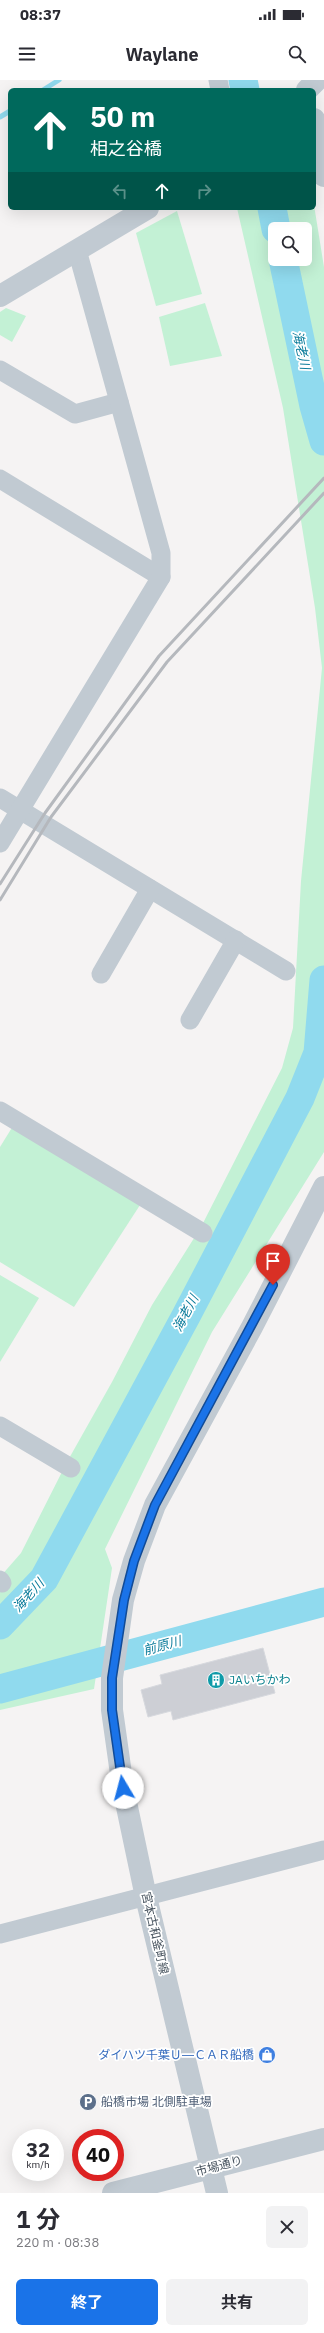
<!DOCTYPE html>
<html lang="ja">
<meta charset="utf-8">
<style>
body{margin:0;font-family:"IBM Plex Sans","Noto Sans JP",sans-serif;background:#f2f2f3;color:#2b2b33;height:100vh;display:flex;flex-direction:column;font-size:15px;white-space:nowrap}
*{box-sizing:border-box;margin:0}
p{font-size:13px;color:#7c7c81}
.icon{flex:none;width:22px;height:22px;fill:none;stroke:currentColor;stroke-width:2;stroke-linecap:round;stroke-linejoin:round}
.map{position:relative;height:2113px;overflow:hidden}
.panel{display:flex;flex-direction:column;background:#fff;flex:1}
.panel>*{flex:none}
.hud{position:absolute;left:8px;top:8px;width:308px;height:122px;border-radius:6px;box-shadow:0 4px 16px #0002;background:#00695c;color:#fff;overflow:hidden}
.controls{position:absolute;left:268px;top:142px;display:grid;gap:8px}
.controls a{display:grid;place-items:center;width:44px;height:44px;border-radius:6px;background:#fff;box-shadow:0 4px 16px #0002;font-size:20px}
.speed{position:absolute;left:12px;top:2049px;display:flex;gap:8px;font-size:20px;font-weight:700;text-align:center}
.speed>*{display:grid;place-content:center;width:52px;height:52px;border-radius:50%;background:#fff;box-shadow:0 4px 16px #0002;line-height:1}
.speed small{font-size:10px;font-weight:400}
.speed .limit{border:6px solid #d22;background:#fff;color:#111}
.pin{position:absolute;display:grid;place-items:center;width:34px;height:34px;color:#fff;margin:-41px -17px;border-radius:50% 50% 50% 0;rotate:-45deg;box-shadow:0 0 4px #0007}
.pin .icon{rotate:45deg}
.me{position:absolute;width:44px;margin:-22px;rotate:352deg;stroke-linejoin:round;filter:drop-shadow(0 0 3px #0008)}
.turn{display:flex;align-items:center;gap:14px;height:84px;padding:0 16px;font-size:18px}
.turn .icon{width:52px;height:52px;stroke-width:2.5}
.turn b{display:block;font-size:28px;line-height:34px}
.lanes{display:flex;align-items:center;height:38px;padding:0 16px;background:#0003;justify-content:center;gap:20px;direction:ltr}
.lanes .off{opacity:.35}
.round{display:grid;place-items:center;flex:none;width:42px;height:42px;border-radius:6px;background:#f2f2f3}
.summary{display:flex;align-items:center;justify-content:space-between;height:68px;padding:0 16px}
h1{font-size:24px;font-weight:700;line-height:30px}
.button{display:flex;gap:8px;margin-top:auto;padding:8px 16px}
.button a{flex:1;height:46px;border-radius:6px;background:#1a73e8;color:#fff;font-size:16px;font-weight:700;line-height:46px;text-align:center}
.button a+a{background:#f2f2f3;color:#2b2b33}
.status{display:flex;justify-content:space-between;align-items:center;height:28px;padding:0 20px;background:#fff;direction:ltr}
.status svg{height:11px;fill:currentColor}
header{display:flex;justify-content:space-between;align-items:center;height:52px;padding:0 16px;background:#fff;font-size:18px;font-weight:700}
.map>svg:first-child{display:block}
</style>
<div class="status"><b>08:37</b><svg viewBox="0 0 49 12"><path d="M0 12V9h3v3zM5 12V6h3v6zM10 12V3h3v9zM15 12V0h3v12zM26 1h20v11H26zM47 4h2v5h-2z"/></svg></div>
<header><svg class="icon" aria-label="menu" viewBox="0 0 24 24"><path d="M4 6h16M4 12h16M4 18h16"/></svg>Waylane<svg class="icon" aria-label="search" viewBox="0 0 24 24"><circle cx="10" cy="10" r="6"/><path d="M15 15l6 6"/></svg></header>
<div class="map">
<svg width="324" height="2113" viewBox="0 0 324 2113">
<rect width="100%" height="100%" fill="#f5f3f3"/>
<!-- green -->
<g fill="#c3f1d5" fill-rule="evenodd">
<path d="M314 125 324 187V1072L212 1252 105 1469 112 1488 94 1609 0 1630V1497L21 1473 67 1382 112 1302 152 1225 201 1147 282 988 293 948 301 801 322 588 315 528 283 328 237 128H314ZM275 149H305V179H275Z"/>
<polygon points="177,131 202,214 156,226 136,153"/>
<polygon points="205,223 222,276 170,286 159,237"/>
<polygon points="6,228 26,236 12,262 0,255 0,232"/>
<polygon points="13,1046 140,1125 74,1227 0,1182 0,1067"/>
<polygon points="0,1195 39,1218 0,1282"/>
</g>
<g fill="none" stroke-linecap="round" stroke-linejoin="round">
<!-- stream -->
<g stroke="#90daee" stroke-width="5">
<polyline points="43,10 59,0"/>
<polyline points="0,37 10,31"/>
</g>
<!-- river -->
<g stroke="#90daee" stroke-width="29">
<polyline points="243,0 245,10"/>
<polyline points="272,128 276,149"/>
<polyline points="283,179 314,326 324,361"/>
<polyline points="0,1545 44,1499 186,1236 300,1018 318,973 324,900"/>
<polyline points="0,1609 324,1522"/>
</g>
</g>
<!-- building -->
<polygon fill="#cdcfd5" stroke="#d7d9de" points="263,1568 275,1613 173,1640 171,1631 148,1637 141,1610 162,1604 160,1595"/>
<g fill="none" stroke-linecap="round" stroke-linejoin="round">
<!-- minor -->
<g stroke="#c1cad2" stroke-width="19">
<polyline points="218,0 220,10"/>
<polyline points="0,290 75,334 119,322"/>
<polyline points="0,399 161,497"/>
<polyline points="0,718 286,891"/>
<polyline points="0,763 161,497 161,473 77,170"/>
<polyline points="101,894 150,809"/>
<polyline points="190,940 236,860"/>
<polyline points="0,1031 203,1153"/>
<polyline points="0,1346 71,1388"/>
<polyline points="0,1500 2,1503"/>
<polyline points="0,1854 324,1770"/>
</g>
<!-- tertiary -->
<g stroke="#c1cad2" stroke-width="22">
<polyline points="307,10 317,0"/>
<polyline points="314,39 324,96"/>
<polyline points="0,216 148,128"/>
<polyline points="113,2113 324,2059"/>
<polyline points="217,2113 146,1817 123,1708 112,1630 112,1598 123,1520 134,1481 155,1425 252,1247 324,1107"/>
</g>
<!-- rail -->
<g stroke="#b5b8bd" stroke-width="3">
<polyline points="0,804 45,733 159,576 324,398"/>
<polyline points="0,820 51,737 167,582 324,413"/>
</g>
</g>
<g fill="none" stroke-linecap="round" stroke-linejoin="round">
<!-- route casing -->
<g stroke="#114b97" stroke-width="10">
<polyline id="route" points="123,1708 112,1630 112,1598 124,1520 134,1481 155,1425 273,1205"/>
</g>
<!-- route -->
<use href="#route" stroke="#1a73e8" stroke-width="7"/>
</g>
<!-- icons -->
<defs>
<g id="building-disc" transform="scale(0.9)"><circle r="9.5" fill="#0f9aa8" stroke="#fff"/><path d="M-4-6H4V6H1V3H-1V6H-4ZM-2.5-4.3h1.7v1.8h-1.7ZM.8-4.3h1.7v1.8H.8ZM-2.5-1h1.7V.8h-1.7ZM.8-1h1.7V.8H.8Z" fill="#fff"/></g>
<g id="shop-disc" transform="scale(0.9)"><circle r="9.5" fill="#3f7fe0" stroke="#fff"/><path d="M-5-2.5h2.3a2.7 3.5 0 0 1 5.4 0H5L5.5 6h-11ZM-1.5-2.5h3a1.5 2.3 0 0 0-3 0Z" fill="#fff"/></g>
<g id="parking-disc" transform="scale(0.9)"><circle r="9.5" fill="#5c6f8a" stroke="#fff"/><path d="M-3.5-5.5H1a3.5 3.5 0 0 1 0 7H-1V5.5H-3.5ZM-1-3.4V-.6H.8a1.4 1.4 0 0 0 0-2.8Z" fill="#fff"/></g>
</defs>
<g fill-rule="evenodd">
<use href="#building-disc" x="216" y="1600"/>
<use href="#shop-disc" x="267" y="1975"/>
<use href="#parking-disc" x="88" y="2022"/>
</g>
<g text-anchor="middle" stroke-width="3.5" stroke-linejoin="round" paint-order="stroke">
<!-- culture labels -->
<g font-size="12" fill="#0d838f" stroke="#fff" text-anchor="start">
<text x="229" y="1604">JAいちかわ</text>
</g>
<!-- street labels -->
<g font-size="12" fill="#4a5661" stroke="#fff">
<text transform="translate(155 1853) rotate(77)" y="4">宮本古和釜町線</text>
<text transform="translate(219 2086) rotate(-15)" y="4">市場通り</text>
</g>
<!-- shop labels -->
<g font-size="12" fill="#366cbe" stroke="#fff" text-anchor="end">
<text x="254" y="1979">ダイハツ千葉Ｕ―ＣＡＲ船橋</text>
</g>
<!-- service labels -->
<g font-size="12" fill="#4e5e75" stroke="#fff" text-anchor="start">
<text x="101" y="2026">船橋市場 北側駐車場</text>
</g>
<!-- water labels -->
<g font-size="13" font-style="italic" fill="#0c7c9b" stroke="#fff">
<text transform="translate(302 270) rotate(78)" y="5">海老川</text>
<text transform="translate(185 1233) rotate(-62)" y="5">海老川</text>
<text transform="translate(28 1515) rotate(-48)" y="5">海老川</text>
<text transform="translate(162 1565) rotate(-15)" y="5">前原川</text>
</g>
</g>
</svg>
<div class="controls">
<a><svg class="icon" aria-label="search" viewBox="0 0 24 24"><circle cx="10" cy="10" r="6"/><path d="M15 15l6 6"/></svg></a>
</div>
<div class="speed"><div>32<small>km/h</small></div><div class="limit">40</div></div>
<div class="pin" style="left:273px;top:1205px;background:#d93025"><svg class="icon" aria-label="arrive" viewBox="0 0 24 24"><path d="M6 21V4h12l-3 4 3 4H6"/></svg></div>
<svg class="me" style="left:123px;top:1708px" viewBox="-20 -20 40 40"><circle r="19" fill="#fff"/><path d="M0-13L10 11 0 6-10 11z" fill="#1a73e8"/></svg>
<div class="hud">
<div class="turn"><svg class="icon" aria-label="ahead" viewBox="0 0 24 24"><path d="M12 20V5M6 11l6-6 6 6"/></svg><div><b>50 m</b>相之谷橋</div></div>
<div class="lanes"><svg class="icon off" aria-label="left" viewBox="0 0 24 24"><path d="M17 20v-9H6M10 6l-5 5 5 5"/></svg><svg class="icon" aria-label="ahead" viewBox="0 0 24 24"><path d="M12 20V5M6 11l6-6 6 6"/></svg><svg class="icon off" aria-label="right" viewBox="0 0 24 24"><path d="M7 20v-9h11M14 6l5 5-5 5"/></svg></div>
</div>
</div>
<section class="panel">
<div class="summary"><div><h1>1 分</h1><p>220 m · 08:38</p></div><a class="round"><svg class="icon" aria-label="close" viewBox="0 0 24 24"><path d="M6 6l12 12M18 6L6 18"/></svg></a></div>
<div class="button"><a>終了</a><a>共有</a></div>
</section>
